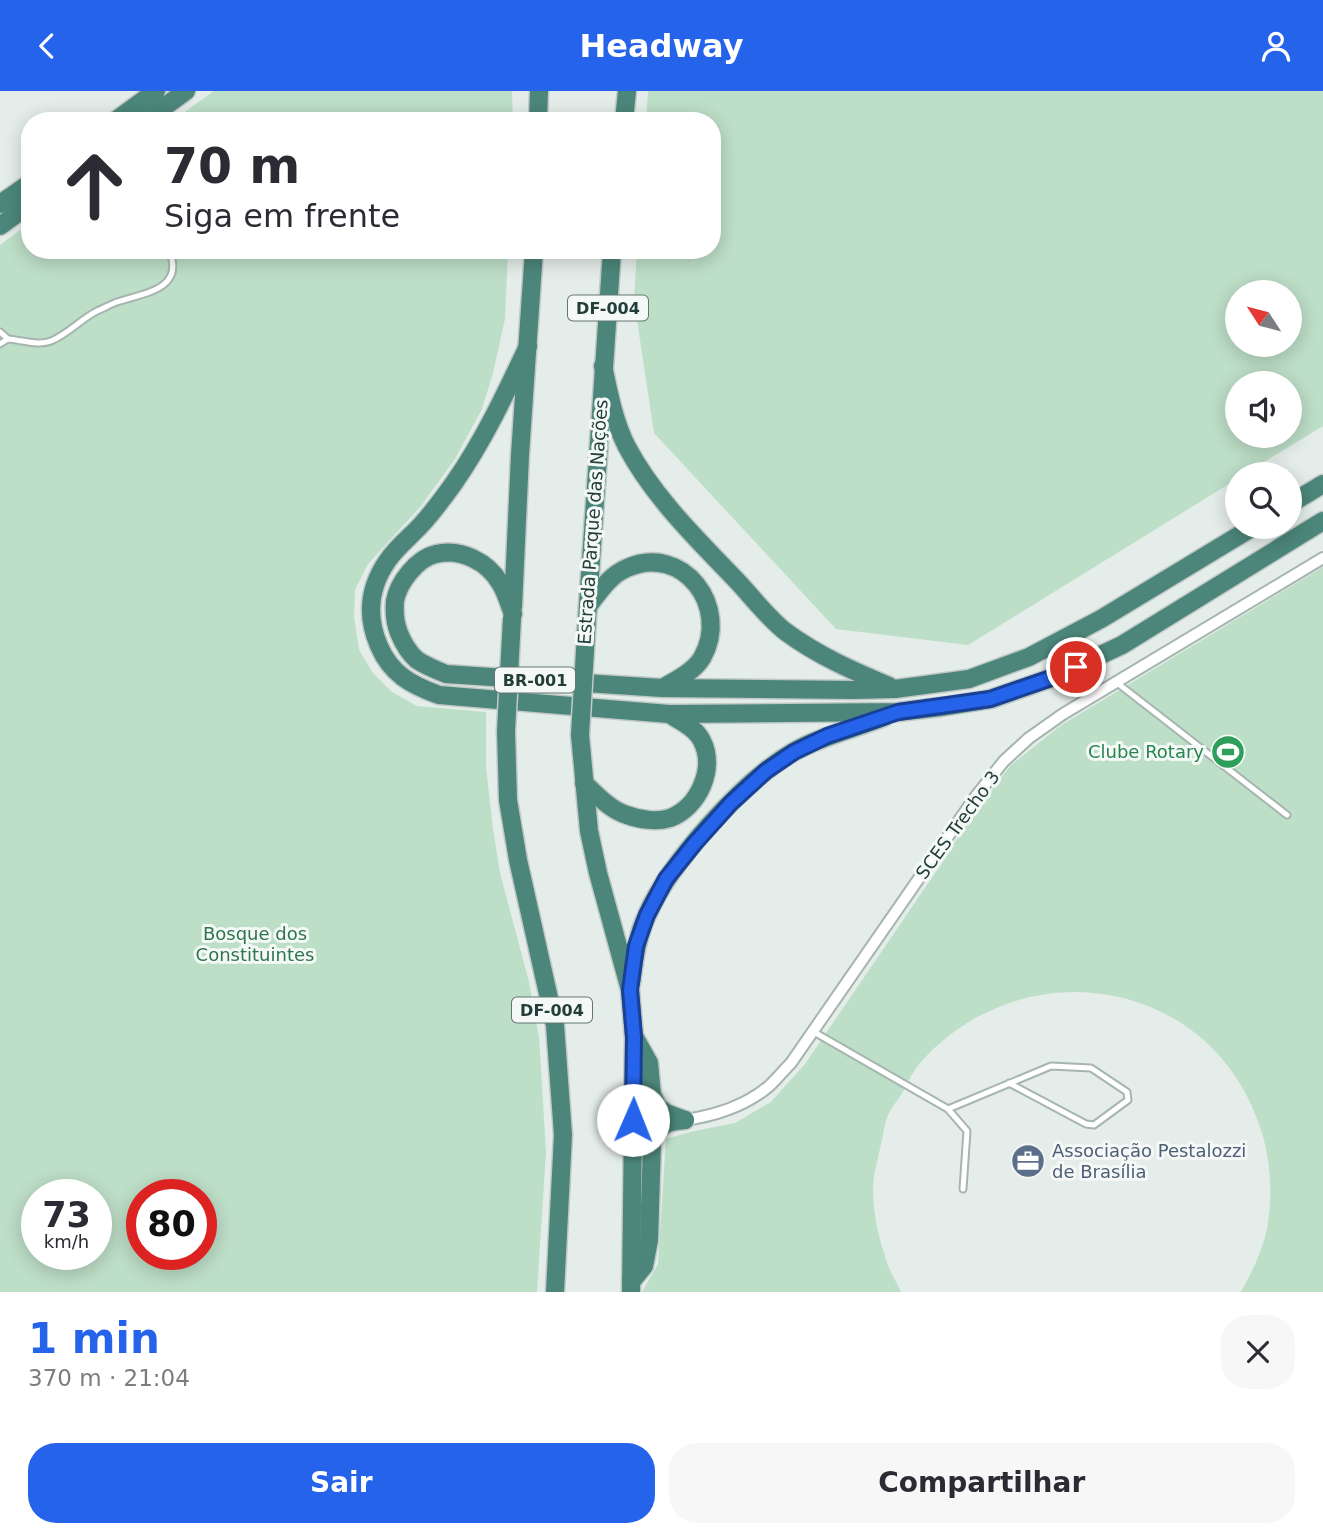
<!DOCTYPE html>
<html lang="pt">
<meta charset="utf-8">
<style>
body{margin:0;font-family:"DejaVu Sans",sans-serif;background:#f7f7f7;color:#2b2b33;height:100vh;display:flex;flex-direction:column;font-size:26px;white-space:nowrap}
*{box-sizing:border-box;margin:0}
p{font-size:23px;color:#7c7c81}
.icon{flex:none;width:38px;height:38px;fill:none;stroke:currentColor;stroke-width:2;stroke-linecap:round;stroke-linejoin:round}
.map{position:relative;height:1201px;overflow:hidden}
.details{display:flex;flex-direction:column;background:#fff;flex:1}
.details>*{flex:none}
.banner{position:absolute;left:21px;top:21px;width:700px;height:147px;border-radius:28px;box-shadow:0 4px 18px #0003;background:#fff;color:#2b2b33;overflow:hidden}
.needle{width:46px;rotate:306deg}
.tools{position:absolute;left:1225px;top:189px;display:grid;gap:14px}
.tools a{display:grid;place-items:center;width:77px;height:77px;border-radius:50%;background:#fff;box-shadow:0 4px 18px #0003;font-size:35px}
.speed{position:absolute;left:21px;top:1088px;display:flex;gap:14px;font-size:35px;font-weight:700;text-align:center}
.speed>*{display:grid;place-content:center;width:91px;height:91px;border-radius:50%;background:#fff;box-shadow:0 4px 18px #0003;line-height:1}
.speed small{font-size:18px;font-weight:400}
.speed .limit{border:10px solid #d22;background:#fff;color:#111}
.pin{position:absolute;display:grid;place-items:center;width:60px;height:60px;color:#fff;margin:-30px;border:4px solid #fff;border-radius:50%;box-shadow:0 2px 7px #0007}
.me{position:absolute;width:77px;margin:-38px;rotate:1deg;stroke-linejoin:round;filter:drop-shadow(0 0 5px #0008)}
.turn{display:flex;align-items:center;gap:24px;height:147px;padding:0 28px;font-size:32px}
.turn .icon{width:91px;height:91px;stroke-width:2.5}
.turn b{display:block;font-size:49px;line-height:60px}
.round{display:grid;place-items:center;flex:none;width:74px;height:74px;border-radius:28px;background:#f7f7f7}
.headline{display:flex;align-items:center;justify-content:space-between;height:119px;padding:0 28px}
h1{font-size:42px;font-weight:800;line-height:52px;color:#2563eb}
.cta{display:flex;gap:14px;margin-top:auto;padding:14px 28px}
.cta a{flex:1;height:80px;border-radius:28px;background:#2563eb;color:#fff;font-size:28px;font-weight:800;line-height:80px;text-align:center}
.cta a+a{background:#f7f7f7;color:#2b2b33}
header{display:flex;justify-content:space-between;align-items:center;height:91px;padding:0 28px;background:#2563eb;color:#fff;font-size:32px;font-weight:800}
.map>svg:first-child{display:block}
</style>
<header><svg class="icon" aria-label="back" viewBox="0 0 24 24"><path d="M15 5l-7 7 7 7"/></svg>Headway<svg class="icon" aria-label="person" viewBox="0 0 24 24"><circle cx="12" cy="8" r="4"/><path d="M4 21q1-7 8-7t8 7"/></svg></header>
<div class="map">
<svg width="1323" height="1201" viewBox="0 0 1323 1201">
<rect width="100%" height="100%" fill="#e4ede9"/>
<!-- green -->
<g fill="#bddec7" fill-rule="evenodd">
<polygon points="214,0 512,0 513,30 172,30"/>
<path d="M648 0H1323V335L1244 383H1237V388L968 554 836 538 654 342 634 209 637 159H712V30H646ZM1237 201H1290V254H1237ZM1237 292H1290V345H1237Z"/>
<path d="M30 132V159H508L505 228 493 282 482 318 455 368 421 415 368 473 355 499 354 526 359 559 373 582 392 601 417 615 486 621V676L493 738 500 782 529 891 539 946 546 1061 537 1201H0V154ZM37 1104H96V1164H37ZM142 1104H201V1164H142Z"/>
<path d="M1323 476V1201H1241C1253 1179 1264 1157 1268 1132 1273 1099 1270 1064 1259 1033 1208 885 1021 857 920 972 912 981 907 994 901 1004 896 1011 890 1019 887 1027 884 1035 883 1045 881 1053 879 1063 876 1074 874 1084 871 1109 876 1138 884 1162 887 1176 895 1188 901 1201H642L658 1173 666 1048 690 1041 735 1032 771 1011 805 973 946 766 963 738 1010 675 1060 635Z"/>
</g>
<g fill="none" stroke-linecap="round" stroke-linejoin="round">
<!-- service casing -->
<g stroke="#a6b5b0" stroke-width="9">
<g id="service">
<polyline points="0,241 8,248 0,253"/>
<path d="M8 248C21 249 39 255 51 250 68 243 81 228 97 220 104 217 111 213 117 211 143 202 186 199 169 159"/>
<polyline points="1116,591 1287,724"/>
<polyline points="814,941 948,1018 967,1040 963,1098"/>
<polyline points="948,1018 1051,975 1091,977 1127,1001 1128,1009 1094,1034 1086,1033 1009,992"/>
</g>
</g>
<!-- minor casing -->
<g stroke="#a6b5b0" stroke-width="14">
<path id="minor" d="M685 1029C713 1025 745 1015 768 996 776 989 783 980 791 972L976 705 1004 670 1029 647 1063 623 1323 467"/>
</g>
<!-- trunk casing -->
<g stroke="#c1c9c7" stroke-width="21">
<g id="trunk">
<polyline points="115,30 156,0"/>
<polyline points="145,30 186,0"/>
<polyline points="538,30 539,0"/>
<polyline points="624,30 627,0"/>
<polyline points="0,113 30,92"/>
<polyline points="0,135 30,113"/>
<path d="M528 255C506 302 484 349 454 392 444 406 433 421 421 434 411 445 397 456 388 469 369 496 366 525 379 555 391 583 411 594 439 604L669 623 898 621 941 616 991 608 1054 586 1122 554 1323 430"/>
<path d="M603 275C609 302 614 331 627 356 654 407 698 449 738 491 753 507 769 528 786 541 817 564 853 580 889 595"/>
<polyline points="1290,413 1323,393"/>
<path d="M589 514C600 500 610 484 627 477 683 452 731 516 702 567 694 580 677 589 664 596"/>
<polyline points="513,516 520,364 534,159"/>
<path d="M513 523C509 513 506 501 500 492 488 471 461 457 436 463 417 467 398 492 395 510 394 521 395 532 399 542 403 552 409 562 417 569 426 575 436 579 446 583L662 597 853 599 895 598 969 588 1029 566 1101 528 1253 436"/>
<polyline points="586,543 612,159"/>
<polyline points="506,640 508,709 518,769 555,934 563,1044 555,1201"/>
<polyline points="580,644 589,740 598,782 630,899 634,946 631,1201"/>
<path d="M584 692C597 704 610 719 627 724 640 729 658 731 670 727 699 716 716 677 702 650 696 637 680 630 669 623"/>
<path d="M631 892C634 869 637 845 647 824 670 771 743 690 793 661 821 645 854 638 884 626"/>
<polyline points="635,947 649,972 652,1004 658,1016 666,1022 685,1029"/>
<path d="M631 1191 644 1175 649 1149 652 1052C660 1033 665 1031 685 1029"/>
</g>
</g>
<!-- service -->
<use href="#service" stroke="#fff" stroke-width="5"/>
<!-- minor -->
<use href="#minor" stroke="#fff" stroke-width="10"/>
<!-- trunk -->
<use href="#trunk" stroke="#4c867a" stroke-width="18"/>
<!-- trunk-bridge casing -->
<g stroke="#c1c9c7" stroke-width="21" stroke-linecap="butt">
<g id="trunk-bridge">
<polyline points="506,640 512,527"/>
<polyline points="580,644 586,543"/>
</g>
</g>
<!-- trunk-bridge -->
<use href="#trunk-bridge" stroke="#4c867a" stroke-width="18"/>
</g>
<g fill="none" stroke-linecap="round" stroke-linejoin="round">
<!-- route casing -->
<g stroke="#184099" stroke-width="18">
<polyline id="route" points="633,1029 634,946 630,899 636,855 647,824 666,788 695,752 731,712 766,680 794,661 827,645 898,621 990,608 1054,586 1076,576"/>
</g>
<!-- route -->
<use href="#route" stroke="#2563eb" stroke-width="12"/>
</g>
<!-- icons -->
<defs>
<g id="stadium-disc" transform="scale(1.75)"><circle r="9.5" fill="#2e9e5b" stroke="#f4f9f7"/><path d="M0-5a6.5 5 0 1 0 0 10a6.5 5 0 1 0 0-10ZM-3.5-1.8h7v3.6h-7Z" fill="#fff"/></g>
<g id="office-disc" transform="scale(1.75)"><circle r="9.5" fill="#5c6f8a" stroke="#f4f9f7"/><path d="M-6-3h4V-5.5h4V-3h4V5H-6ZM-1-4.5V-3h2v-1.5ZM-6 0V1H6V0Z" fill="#fff"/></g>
</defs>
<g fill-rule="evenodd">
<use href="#stadium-disc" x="1228" y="661"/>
<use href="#office-disc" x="1028" y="1070"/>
</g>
<g text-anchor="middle" stroke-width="6" stroke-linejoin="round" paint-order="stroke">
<!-- shield labels -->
<g fill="#f4f9f7" stroke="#627671" stroke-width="2">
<rect x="568" y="204.5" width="80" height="25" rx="5"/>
<rect x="495" y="576.5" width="80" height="25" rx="5"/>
<rect x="512" y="906.5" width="80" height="25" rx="5"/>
</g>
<g font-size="16" font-weight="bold" fill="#233e38">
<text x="608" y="223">DF-004</text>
<text x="535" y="595">BR-001</text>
<text x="552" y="925">DF-004</text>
</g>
<!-- street labels -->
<g font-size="18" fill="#233e38" stroke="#f4f9f7">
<text transform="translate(593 431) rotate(-86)" y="6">Estrada Parque das Nações</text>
<text transform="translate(958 734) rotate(-54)" y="6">SCES Trecho 3</text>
</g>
<!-- leisure labels -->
<g font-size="18" fill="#27864d" stroke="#f4f9f7" text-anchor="end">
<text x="1204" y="667">Clube Rotary</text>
</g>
<!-- park labels -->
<g font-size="18" fill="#2e754c" stroke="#f4f9f7">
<text x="255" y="849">Bosque dos<tspan x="255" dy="21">Constituintes</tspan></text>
</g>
<!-- service labels -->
<g font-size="18" fill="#4e5e75" stroke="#f4f9f7" text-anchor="start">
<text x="1052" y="1066">Associação Pestalozzi<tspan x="1052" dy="21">de Brasília</tspan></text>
</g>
</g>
</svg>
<div class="tools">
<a><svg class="needle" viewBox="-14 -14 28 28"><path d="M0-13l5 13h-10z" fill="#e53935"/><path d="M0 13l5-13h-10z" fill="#7c7c81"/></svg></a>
<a><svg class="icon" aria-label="sound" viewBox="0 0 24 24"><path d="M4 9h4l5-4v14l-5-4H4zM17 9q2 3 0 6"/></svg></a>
<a><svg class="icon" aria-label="search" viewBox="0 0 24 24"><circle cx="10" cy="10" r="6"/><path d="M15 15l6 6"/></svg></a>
</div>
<div class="speed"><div>73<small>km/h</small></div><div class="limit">80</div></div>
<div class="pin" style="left:1076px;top:576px;background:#d93025"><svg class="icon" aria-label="arrive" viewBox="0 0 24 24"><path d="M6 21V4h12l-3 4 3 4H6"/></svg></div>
<svg class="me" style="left:633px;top:1029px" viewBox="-20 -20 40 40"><circle r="19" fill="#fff"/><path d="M0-13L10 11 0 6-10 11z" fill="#2563eb"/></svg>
<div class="banner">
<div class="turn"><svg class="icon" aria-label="ahead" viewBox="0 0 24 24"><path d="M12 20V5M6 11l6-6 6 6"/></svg><div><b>70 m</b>Siga em frente</div></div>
</div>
</div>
<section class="details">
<div class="headline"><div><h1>1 min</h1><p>370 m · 21:04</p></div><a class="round"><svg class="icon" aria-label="close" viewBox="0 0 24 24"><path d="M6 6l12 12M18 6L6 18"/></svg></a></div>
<div class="cta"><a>Sair</a><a>Compartilhar</a></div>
</section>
